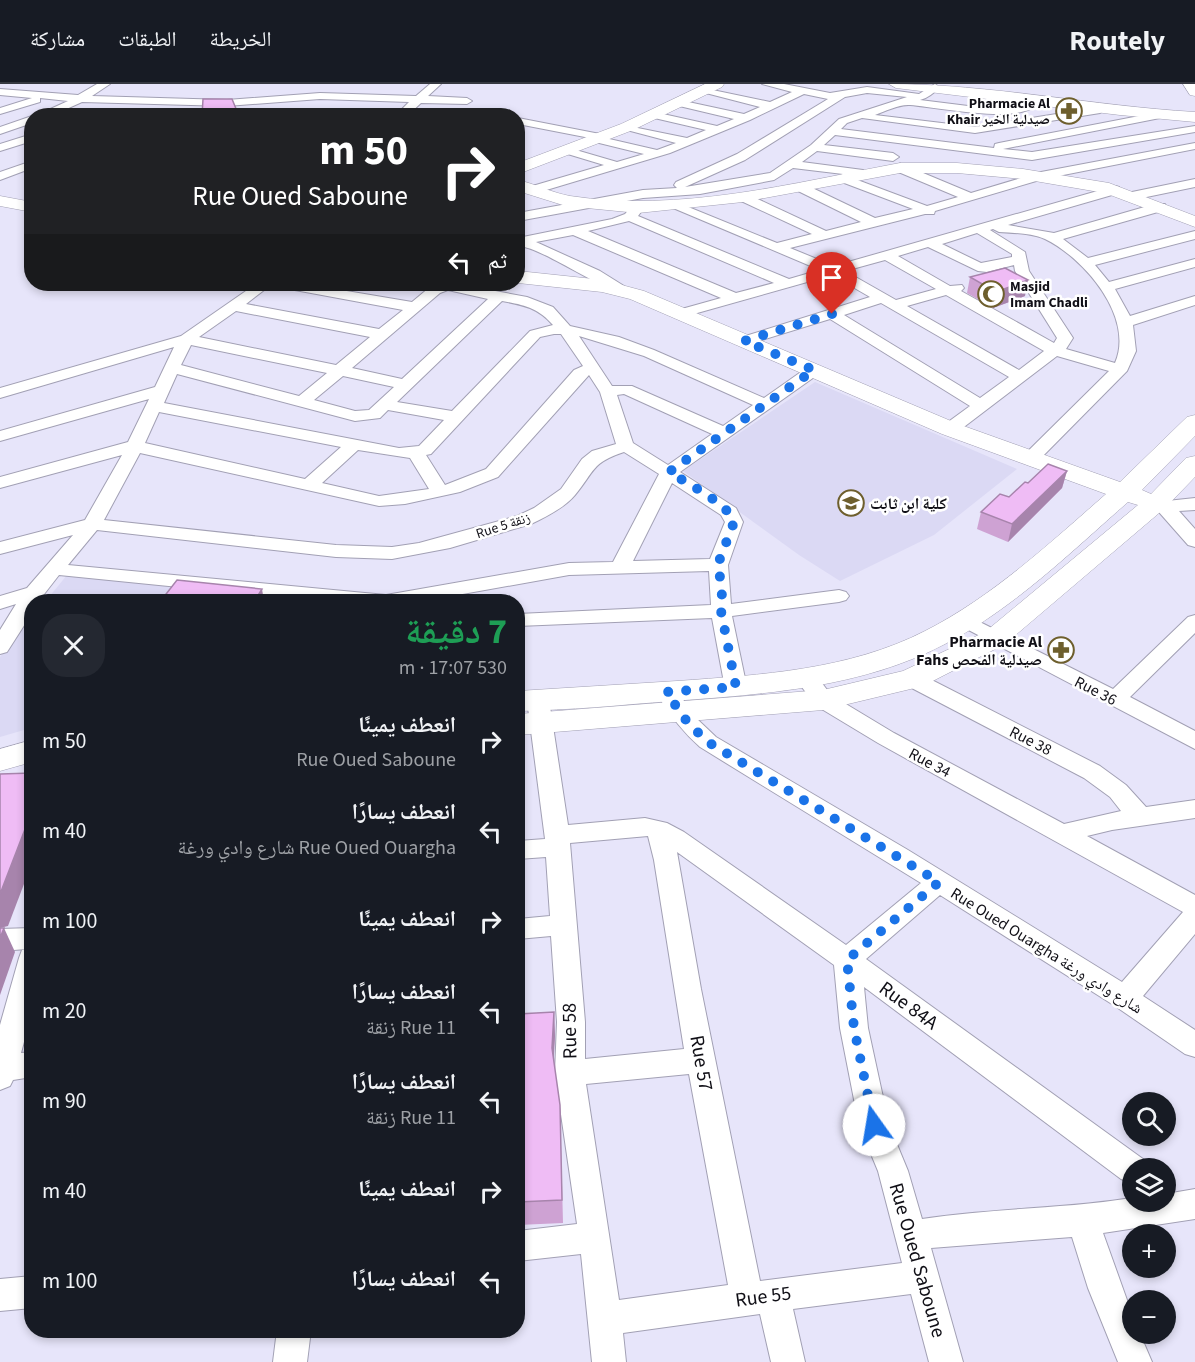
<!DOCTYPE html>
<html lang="ar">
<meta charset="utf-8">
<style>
body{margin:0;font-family:"Source Sans 3","Noto Naskh Arabic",sans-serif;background:#242831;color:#f1f3f6;direction:rtl;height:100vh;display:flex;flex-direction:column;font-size:22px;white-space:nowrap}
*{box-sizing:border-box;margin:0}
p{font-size:20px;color:#9ea1a6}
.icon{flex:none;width:33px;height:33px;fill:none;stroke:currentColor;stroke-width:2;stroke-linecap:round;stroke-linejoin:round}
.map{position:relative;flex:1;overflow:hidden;direction:ltr}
.side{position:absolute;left:24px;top:510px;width:501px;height:744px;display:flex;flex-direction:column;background:#171b24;border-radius:24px;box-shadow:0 3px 9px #0003;direction:rtl}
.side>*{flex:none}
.top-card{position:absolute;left:24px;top:24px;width:501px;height:183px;border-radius:24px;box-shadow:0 3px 9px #0003;direction:rtl;background:#202124;color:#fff;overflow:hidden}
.buttons{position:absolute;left:1122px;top:1008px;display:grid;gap:12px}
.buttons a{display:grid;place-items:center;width:54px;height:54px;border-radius:50%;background:#171b24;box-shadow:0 3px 9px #0003;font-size:30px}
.pin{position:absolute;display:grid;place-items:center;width:51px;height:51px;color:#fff;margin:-62px -26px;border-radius:50% 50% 50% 0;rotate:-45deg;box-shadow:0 0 6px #0007}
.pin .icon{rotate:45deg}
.me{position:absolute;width:66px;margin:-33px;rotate:347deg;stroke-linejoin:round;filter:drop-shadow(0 0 4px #0008)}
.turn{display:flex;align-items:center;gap:21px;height:126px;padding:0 18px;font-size:27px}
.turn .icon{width:78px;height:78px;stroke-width:2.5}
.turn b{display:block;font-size:42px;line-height:51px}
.then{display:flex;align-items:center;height:57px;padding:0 18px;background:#0003;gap:12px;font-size:22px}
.round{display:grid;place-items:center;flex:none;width:63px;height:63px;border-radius:24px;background:#242831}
.headline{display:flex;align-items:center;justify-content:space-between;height:102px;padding:0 18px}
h1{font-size:36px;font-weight:700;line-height:45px;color:#1e9e55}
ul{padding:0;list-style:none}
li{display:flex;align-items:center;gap:18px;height:90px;padding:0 18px}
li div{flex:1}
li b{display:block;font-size:22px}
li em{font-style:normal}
header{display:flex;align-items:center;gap:36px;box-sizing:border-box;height:84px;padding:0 30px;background:#171b24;border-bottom:2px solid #363941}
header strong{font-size:28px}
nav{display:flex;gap:33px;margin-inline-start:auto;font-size:21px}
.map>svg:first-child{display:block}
</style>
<header>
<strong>Routely</strong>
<nav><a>الخريطة</a><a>الطبقات</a><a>مشاركة</a></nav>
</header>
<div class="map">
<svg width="1195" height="1278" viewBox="0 0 1195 1278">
<rect width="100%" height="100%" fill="#e7e5fa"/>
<!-- built -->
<g fill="#dbd9f4">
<polygon points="815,298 1017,385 934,451 840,497 799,471 683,387"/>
<polygon points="67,491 319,517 45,518"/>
<polygon points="31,534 31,644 0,653 0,573"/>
</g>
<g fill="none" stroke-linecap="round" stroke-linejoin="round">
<!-- street casing -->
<g stroke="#a2a0b4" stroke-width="2">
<g id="street">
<polygon points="97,0 110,0 92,12 227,16 320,9 416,12 430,0 441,0 428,12 467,14 472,17 467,20 421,19 407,32 395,32 409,18 320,15 227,22 82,18 51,32 35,32 68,17 40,14 40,18 0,30 0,24 32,14 0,11 0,5 78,11"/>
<path d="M762 0H784L830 9 867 3 919 10 935 0 939 3C934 9 928 14 920 16L968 22 1028 20 1033 23C1014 39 935 23 910 21 900 20 885 27 875 31L975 43 1100 23 1105 26 1100 29 975 49 862 34 847 39 841 45 994 64 995 60 999 59 1160 28 1166 31 1160 34 1003 65 1032 68 1195 42V48L1032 76 835 51 824 61 893 69 899 73 893 77 817 67 802 78 863 86 865 89 859 93 844 91 927 122 958 113 896 87V81H904L971 109 1041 88 1195 59V65L1043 95 935 127 934 130H925L790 164 834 182 1115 102 1119 103 1121 106 1119 109 1008 141 1054 149 1155 120H1165L1166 123 1165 126 1063 155 1088 174 1195 147V155L1095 181 1109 198 1195 175V183L1115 205 1130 232 1195 212V221L1133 241 1136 267 1127 287 1036 379H1024L1021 375 1024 371 1109 287 1057 272 956 349H944L942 345 944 341 970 322 830 235 749 260H739L736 257 739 254 870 213 832 191 683 233 678 232 676 229 678 226 721 214 573 151 536 158 600 187 624 202 626 205 624 208C610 212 541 162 518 162V154L612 135 625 130 633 121 638 120 644 124 638 132 789 195 820 186 666 121 672 117 676 118 777 159 812 150 739 116 737 113 739 110H747L826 147 861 138 796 106 794 103 796 100H804L875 134 913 125 839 97 837 94 843 90 793 84 774 96 700 110 643 114 518 137V129L643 106 677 104 674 101 676 98 737 70 828 15 804 10 750 36 670 69 533 110 529 109 527 106 529 103 604 81 561 68V64H569L617 78 644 70 591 57 590 54 518 40V34L600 50 604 51 605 54 657 66 676 59 623 45V41L687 54 706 46 650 33 648 31 654 28 717 42 734 35 675 21 674 19 679 16 744 30 760 23 698 7 703 4 770 18 792 8ZM867 9 907 13 839 35 811 61 770 89 685 103 745 76 845 13ZM629 137 774 199 736 209 588 147ZM993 145 999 148C1014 149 1031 149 1045 155 1084 174 1135 233 1115 279L1066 265 1073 254 1029 187 1025 168 990 146ZM977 149 1012 170V173L981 179 942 160ZM928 163 978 187 987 188 1014 181 1015 187 1057 254 1054 259 961 207 964 204 962 201 950 202 898 172ZM885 176 936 205 896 216 845 187ZM946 211 1044 267 1019 286 907 222ZM881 219 1009 293 980 314 844 231Z"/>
<polygon points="32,32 32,39 0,50 0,43"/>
<polygon points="32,50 32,57 0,67 0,60"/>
<polygon points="32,77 32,84 0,96 0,88"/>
<polygon points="1195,95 1195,103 1132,116 1126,112 1132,108"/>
<path d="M256 200H272L246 220 379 245 403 226 284 204 277 200H305L412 218 430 203 440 200H458L527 213 553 223 570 242 619 253 654 266 764 314 808 283H820L822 286 820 289 680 388 736 424 743 438 728 481 731 520 839 506 846 508 849 512 846 516 839 518 732 532 747 604 744 609 736 611 728 609 725 604 712 534 518 542V530L711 521 709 487 569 491 418 518H328L59 491 38 518H32V529L7 568 0 570V546L16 520 0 525V512L27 504 73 451 0 470V458L85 436 122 371 0 404V393L128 358 149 315 0 357V347L155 303 174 263 0 314V304L181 252ZM448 206 488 215 402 295 352 284 440 209ZM502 217C524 221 538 224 553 241L530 247 452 327 397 318ZM236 227 370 253 336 281 199 253ZM554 250H561L583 282 574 286 486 385 445 401 426 371 431 370 540 253ZM579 252 644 272 753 321 723 342 632 302H612ZM191 261 327 289 299 312 181 281ZM177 290 355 337 380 334 388 326 444 336 419 362 399 364 164 319ZM589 291 600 308 616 360 592 367 582 375 561 405 534 424 517 432 419 459 392 463 336 461 104 436 140 369 379 422 405 420 460 408 498 393ZM343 292 394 303 369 326 355 327 314 316ZM624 310 712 350 668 381 633 359 617 311ZM159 328 341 363 305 395 145 359ZM358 366 410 374 429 405 379 412 322 399ZM624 368 659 390 613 478 569 479 386 511 68 481 97 446 336 473 392 475 450 464 531 440C546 433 564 424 575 411 595 387 591 379 624 368ZM672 399 721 431 725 438 710 475 633 477Z"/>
<polygon points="1156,413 1167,417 1195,414 1195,426 1179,427 1195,445 1195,463 1188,461 1158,427 1147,419 1150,415"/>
<polygon points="966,531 1113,605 1188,533 1195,531 1195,549 1130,613 1195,647 1195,665 959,541 956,537 959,533"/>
<path d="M807 588 815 590 831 611 894 649 1064 740 1121 727 1110 713 1084 694 904 600 901 595 904 590 912 588 920 590 1100 682 1126 701 1146 723 1195 716V734L1112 746 1087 752 1195 811V850L1143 912 1195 946V973L1185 970 1115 922 940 811 866 875 1143 1075 1147 1084H1132V1099L1121 1095 864 903 868 944 889 1041 908 1087 922 1135C992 1124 1063 1125 1132 1114V1118H1166V1110L1195 1105V1135L1103 1149 1132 1230V1250H1140L1152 1278H1118L1088 1204 1072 1153 931 1164 963 1278H929L911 1210 793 1225 805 1278H771L760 1230 623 1249 626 1278H592L581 1170 518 1177V1147L577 1140 555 989 557 938 551 852 518 855V835L550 832 546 773 518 775V757L545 755 527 616 530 611 538 609 546 611 549 616 568 741 645 734 667 739 684 748 846 861 921 799 700 663C683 648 670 631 658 612L661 607 669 605 677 607 696 634 716 653 908 766 1122 898 1183 828 878 659 815 621 796 595 799 590ZM648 752 654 776 684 965 585 975V938L570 759ZM677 768 834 881 840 944 859 1041 878 1087 902 1179 760 1197 701 905ZM689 990 728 1201 619 1216 586 1000Z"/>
<polygon points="32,844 32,928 21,969 32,968 32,993 13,996 10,1002 0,1006 0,941 19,874 22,866 27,865 0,867 0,845"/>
<polygon points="32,1192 32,1224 0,1227 0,1195"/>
<polygon points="277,1246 311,1246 307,1278 273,1278"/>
</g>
</g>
<!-- secondary casing -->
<g stroke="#a2a0b4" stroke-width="1">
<g id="secondary">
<polygon points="705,0 724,0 722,3 633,46 518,90 518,79 621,40"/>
<path d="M889 0C991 0 1093 22 1195 28V38L1120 31 896 4Z"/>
<polygon points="1183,0 1195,0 1195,12 1190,11"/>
<path d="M900 79H957L1023 85 1109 99 1195 132V143L1105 109 1023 95 957 89H900L743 118 638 129 566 122 518 107V96C535 100 553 109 570 112 680 129 793 99 900 79Z"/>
<polygon points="0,112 32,118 32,128 0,122"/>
<path d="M518 187 603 196 644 207 958 340 1120 398 1187 333 1195 331V352L1142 406 1151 410 1186 374 1195 372V393L1165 424 1005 560 923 602 823 626 518 651V630L823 606 903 587 985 548 1138 421 1128 418C1071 468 1013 525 945 560 861 604 765 610 672 617 620 621 569 626 518 627V607C571 604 624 600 677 597 761 591 849 586 925 547 992 513 1050 459 1106 410L942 350 630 215 602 208 518 199Z"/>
<polygon points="32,656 32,678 0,687 0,665"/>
</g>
</g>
<!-- street -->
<use href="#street" fill="#fff" fill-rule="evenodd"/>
<!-- secondary -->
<use href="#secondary" fill="#fff" fill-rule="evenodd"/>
</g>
<!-- wall -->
<g fill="#cea2d3">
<polygon points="970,193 1025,212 993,224 967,209"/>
<polygon points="1067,387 1062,404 1008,458 977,445 981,428 1009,413"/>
<polygon points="163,514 264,517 164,518"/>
<polygon points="554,928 555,952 553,976 560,1021 563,1139 518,1141 518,930"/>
</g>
<!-- shaded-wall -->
<g fill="#a784ac">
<polygon points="1028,196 1025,212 993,224 996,208"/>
<polygon points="1067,387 1062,404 1008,458 1012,440"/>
<polygon points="262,505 264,517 254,518"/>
<polygon points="32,727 32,779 8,842 0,844 0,810"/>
<polygon points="4,844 15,868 0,911 0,854"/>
<polygon points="554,928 555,952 553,989 552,964"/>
</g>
<!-- building -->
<g fill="#efbcf5" stroke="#a784ac" stroke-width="1.5">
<polygon points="203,15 232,15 239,32 202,32"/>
<polygon points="1005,184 1028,196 996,208 970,193"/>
<polygon points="1048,380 1067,387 1012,440 981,428 1000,410 1009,413 1025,398 1028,399"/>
<polygon points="177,496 262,505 254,518 192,518 163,514"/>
<polygon points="331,513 346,518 327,518"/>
<polygon points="32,689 32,727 0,810 0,690"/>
<polygon points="0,844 4,844 0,854"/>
<polygon points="554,928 552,964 560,1021 562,1116 518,1118 518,930"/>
</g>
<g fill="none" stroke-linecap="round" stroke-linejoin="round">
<!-- route -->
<path stroke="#1a73e8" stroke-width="10" stroke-dasharray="0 18" d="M832 230 744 257 814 286 669 388C686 399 729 420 734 438L718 480 722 507 721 527 736 603 666 608 688 639 708 658 939 798 847 876 854 944 874 1041"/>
</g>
<!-- icons -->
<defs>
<g id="pharmacy-ring" transform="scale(1.35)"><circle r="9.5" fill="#fff" stroke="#6e5f2d" stroke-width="1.5"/><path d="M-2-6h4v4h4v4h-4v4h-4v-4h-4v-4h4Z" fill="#6e5f2d"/></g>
<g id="mosque-ring" transform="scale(1.35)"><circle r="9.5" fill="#fff" stroke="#6e5f2d" stroke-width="1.5"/><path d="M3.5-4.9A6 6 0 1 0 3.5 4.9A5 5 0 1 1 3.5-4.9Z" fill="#6e5f2d"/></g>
<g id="school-ring" transform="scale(1.35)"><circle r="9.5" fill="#fff" stroke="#6e5f2d" stroke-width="1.5"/><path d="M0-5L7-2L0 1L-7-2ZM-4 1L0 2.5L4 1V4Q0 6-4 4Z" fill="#6e5f2d"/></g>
</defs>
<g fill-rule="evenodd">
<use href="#pharmacy-ring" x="1069" y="27"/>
<use href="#mosque-ring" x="991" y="210"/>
<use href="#school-ring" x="851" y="419"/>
<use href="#pharmacy-ring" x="1061" y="566"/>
</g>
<g text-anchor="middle" stroke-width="5" stroke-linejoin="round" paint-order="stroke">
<!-- far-poi labels -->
<g font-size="14" font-weight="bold" fill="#100f16" stroke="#fff" text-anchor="end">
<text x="1050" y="24">Pharmacie Al<tspan x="1050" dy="16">Khair صيدلية الخير</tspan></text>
<text x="1010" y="207" text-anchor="start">Masjid<tspan x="1010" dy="16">Imam Chadli</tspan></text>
</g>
<!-- far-street labels -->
<g font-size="14" fill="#100f16" stroke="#fff">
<text transform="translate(503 441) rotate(-18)" y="5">Rue 5 زنقة</text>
</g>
<!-- poi labels -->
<g font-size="16" font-weight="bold" fill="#100f16" stroke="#fff" text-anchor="start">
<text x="870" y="425">كلية ابن ثابت</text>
<text x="1042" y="563" text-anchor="end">Pharmacie Al<tspan x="1042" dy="18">Fahs صيدلية الفحص</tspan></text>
</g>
<!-- street labels -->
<g font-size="16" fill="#100f16" stroke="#fff">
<text transform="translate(1096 606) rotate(27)" y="6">Rue 36</text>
<text transform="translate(1031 656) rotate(27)" y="6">Rue 38</text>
<text transform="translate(930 678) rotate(28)" y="6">Rue 34</text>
<text transform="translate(1047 866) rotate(32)" y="6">Rue Oued Ouargha شارع وادي ورغة</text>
</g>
<!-- near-street labels -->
<g font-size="20" fill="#100f16" stroke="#fff">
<text transform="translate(909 921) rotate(36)" y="7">Rue 84A</text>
<text transform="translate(569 947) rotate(-91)" y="7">Rue 58</text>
<text transform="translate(702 979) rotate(80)" y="7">Rue 57</text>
<text transform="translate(918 1176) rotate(74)" y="7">Rue Oued Saboune</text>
<text transform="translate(763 1212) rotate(-8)" y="7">Rue 55</text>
</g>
</g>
</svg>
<div class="buttons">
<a><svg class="icon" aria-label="search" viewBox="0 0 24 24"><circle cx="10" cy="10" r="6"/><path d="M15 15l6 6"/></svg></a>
<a><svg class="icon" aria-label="layers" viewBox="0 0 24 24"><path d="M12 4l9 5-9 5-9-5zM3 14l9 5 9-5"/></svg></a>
<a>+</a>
<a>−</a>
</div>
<div class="pin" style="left:832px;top:230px;background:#d93025"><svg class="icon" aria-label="arrive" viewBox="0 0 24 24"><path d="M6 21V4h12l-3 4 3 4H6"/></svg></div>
<svg class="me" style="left:874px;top:1041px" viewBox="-20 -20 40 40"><circle r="19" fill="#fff"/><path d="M0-13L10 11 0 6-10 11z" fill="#1a73e8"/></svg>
<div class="top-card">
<div class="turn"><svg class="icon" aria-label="right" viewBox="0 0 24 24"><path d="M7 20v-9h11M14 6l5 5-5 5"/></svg><div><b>50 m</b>Rue Oued Saboune</div></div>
<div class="then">ثم<svg class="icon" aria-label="left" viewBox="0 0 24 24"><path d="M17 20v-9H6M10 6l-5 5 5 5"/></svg></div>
</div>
<section class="side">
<div class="headline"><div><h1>7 دقيقة</h1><p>530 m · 17:07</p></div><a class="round"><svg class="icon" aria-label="close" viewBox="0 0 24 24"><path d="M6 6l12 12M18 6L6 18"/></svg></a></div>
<ul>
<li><svg class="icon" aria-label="right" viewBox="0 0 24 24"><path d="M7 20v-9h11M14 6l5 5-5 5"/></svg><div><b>انعطف يمينًا</b><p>Rue Oued Saboune</p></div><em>50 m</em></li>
<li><svg class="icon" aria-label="left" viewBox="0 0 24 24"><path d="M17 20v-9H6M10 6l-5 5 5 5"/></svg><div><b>انعطف يسارًا</b><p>Rue Oued Ouargha شارع وادي ورغة</p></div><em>40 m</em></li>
<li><svg class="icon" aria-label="right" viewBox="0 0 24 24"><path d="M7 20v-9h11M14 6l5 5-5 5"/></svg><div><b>انعطف يمينًا</b></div><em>100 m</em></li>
<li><svg class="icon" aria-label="left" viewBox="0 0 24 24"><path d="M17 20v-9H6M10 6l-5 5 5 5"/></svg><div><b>انعطف يسارًا</b><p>Rue 11 زنقة</p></div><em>20 m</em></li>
<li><svg class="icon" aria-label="left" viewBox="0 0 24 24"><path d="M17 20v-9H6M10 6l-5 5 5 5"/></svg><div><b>انعطف يسارًا</b><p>Rue 11 زنقة</p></div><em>90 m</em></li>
<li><svg class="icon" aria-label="right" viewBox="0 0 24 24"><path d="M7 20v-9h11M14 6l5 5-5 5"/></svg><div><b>انعطف يمينًا</b></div><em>40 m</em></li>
<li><svg class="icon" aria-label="left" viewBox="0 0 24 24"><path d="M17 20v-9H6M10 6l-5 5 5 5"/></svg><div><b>انعطف يسارًا</b></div><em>100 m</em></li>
</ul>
</section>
</div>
